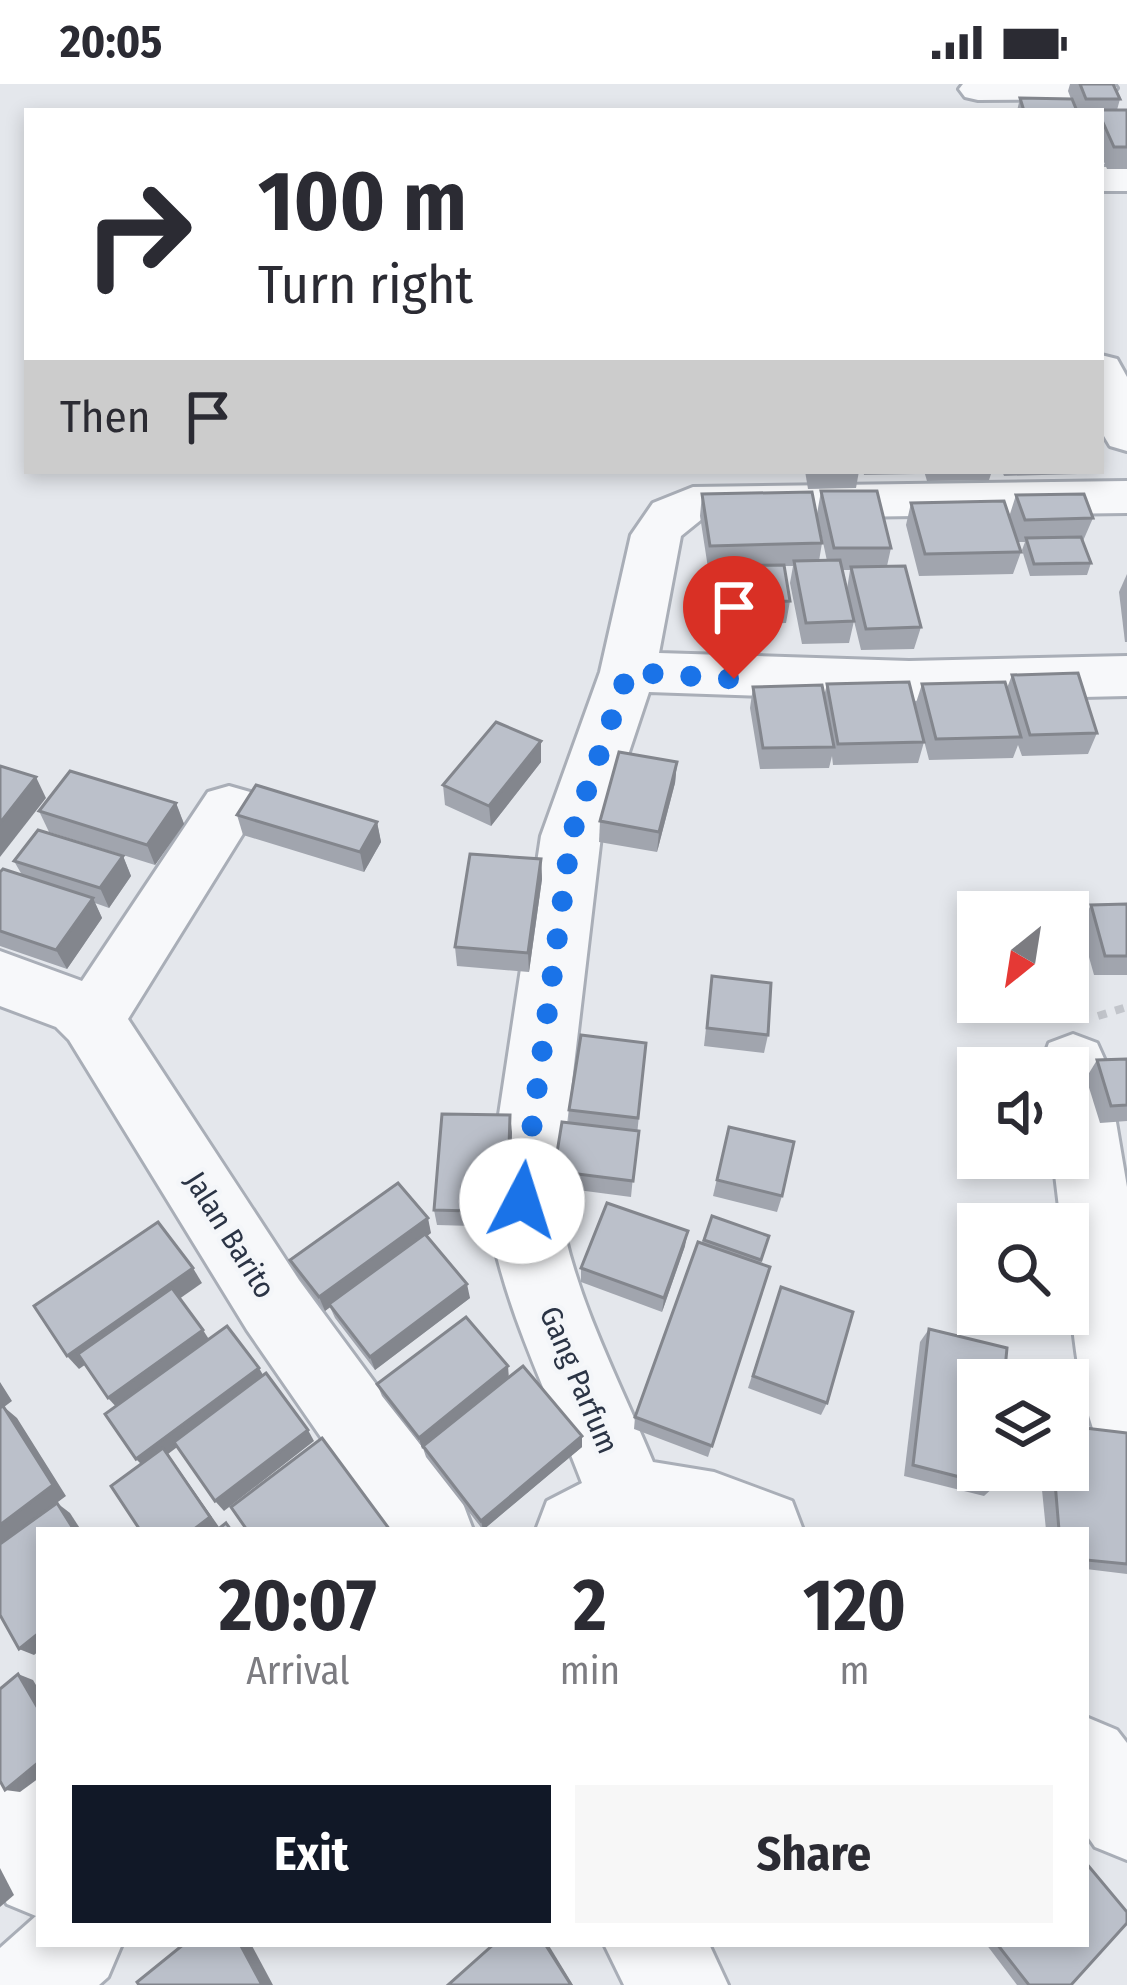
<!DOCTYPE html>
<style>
body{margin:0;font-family:"Fira Sans Condensed",sans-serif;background:#f7f7f7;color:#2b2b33;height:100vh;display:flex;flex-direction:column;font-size:45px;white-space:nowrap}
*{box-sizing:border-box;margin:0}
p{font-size:39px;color:#7c7c81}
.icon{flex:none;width:66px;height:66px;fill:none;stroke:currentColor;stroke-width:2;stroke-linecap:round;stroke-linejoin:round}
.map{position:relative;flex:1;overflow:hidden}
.details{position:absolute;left:36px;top:1443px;width:1053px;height:420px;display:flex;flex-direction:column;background:#fff;border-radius:0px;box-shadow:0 6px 18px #0003}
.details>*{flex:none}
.banner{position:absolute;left:24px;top:24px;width:1080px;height:366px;border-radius:0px;box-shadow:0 6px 18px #0003;background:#fff;color:#2b2b33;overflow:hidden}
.needle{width:78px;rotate:210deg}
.tools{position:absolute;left:957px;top:807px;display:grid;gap:24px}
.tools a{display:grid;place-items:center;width:132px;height:132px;border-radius:0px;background:#fff;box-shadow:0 6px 18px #0003;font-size:60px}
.pin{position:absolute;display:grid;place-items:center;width:102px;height:102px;color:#fff;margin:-123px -51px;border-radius:50% 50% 50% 0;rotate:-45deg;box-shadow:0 0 12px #0007}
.pin .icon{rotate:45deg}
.me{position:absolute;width:132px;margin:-66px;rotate:5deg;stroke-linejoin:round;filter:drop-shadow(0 0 9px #0008)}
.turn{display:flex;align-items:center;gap:42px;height:252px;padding:0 36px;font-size:54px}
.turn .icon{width:156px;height:156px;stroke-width:2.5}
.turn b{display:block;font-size:84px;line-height:102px}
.then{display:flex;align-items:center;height:114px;padding:0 36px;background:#0003;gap:24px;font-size:45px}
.eta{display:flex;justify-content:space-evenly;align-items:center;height:204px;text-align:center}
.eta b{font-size:72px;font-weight:700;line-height:84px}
.cta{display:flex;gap:24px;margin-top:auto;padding:24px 36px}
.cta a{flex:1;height:138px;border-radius:0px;background:#111827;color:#fff;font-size:48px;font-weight:700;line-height:138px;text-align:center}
.cta a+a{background:#f7f7f7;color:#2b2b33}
.status{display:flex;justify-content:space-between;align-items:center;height:84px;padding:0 60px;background:#fff;direction:ltr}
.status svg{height:33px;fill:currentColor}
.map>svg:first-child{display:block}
</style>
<div class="status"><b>20:05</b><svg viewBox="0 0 49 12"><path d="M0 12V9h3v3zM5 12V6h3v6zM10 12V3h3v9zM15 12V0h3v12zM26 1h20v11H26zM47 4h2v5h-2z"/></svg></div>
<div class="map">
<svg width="1127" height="1901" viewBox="0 0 1127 1901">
<rect width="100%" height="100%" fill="#e4e7ec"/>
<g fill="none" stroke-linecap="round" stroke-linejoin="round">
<!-- minor casing -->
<g stroke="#a9aeb7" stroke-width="6">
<g id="minor">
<polygon points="963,0 1114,0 1117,4 1111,12 1098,15 978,16 965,13 959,5"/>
<rect x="1101" y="83" width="26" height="24"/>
<polygon points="1101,271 1117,275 1127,293 1127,367 1110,362 1101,347"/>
<path d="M1127 397V429L702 435 681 452 659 569 909 577 1127 572V612L909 617 649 608 601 752 558 1117C573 1211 617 1291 653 1378L714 1388 792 1417 803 1446H536L547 1417 582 1399C546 1304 500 1218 486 1117L541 752 600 588 631 451 653 419 693 403Z"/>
<polygon points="229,702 250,708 259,724 128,935 299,1196 462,1417 473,1446 385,1446 247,1246 69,956 56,943 0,922 0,867 82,897 208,708"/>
<path d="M1073 950 1097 959 1106 979 1127 1103V1375L1100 1363C1074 1301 1068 1208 1068 1140H1061L1053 1074H1068V984H1040L1049 959Z"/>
<polygon points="1086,1633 1117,1646 1127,1659 1127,1776 1095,1763 1086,1750"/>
<polygon points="0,1672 32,1685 39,1699 39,1860 122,1860 108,1893 99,1901 0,1901 0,1864 36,1832 7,1820 0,1808"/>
<polygon points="604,1860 709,1860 728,1901 624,1901"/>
</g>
</g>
<!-- path -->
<polyline stroke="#c2c5cb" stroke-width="8" stroke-dasharray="9 9" stroke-linecap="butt" points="1098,932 1127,923"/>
<!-- minor -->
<use href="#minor" fill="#f7f8fa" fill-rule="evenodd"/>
</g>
<!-- wall -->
<g fill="#a1a5ae" fill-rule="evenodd">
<polygon points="1070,0 1113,0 1120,15 1117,26 1127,26 1127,85 1107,85 1101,71 1101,27 1017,27 1020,14 1071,15 1068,7"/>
<polygon points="805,387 859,387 856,404 808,405"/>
<polygon points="863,387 917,387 916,390 864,391"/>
<polygon points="924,387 992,387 989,396 927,397"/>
<polygon points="1002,387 1079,387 1078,390 1004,392"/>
<path d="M821 407 891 464 887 482 921 543 914 565 861 566 847 508 854 537 849 559 802 560 790 499 793 482H784L790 517 786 539 726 541 720 504 722 484H708L700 432 702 410 822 459 819 477H827L817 430ZM843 486H850L847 505Z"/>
<polygon points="1016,411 1093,434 1083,457 1091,479 1087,491 1030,492 1022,466 1025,458 1017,458 1021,468 1013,490 919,492 906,441 911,419 1009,433"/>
<polygon points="1127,490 1127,558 1125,558 1119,508"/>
<polygon points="1012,591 1097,649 1088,670 1022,672 1018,661 1013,674 929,676 915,622 922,600 1007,604"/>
<polygon points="827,600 924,658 918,679 833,681 832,672 829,684 760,685 750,624 753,603 824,612"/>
<polygon points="541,657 541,678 491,742 445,721 443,701"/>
<polygon points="677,678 675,699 657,768 599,758 600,737"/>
<polygon points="176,719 184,740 155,781 49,748 39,727"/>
<polygon points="237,731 377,738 381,758 364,788 243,751"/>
<polygon points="123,772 131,792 109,824 95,819 102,834 67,885 0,862 0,788 22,791 14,777"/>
<polygon points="541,775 542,795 529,888 457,882 455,863"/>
<polygon points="1127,820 1127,891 1094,891 1080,841 1091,821"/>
<polygon points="712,892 768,951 764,969 704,962"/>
<polygon points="646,959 631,1113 555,1103 554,1087 569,1039 569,1026"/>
<polygon points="1127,975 1127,1037 1100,1039 1086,994 1097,976"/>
<polygon points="729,1043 782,1112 777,1128 713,1112"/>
<polygon points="512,1048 508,1143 437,1141 434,1126"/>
<polygon points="712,1132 769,1152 760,1180 770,1183 708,1373 634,1345 635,1333"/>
<polygon points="431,1149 427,1152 470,1214 375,1286 335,1234 330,1223 325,1227 296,1190 290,1176"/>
<polygon points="685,1162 662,1228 581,1198 581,1184"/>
<polygon points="781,1203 827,1319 821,1331 748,1304"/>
<polygon points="929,1245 995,1402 984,1412 904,1392 920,1258"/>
<polygon points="509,1294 582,1352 582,1363 483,1446 426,1373 423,1364 382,1312 377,1300"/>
<polygon points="1127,1349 1127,1490 1086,1485 1086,1446 1046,1446 1040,1386 1068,1386"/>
<polygon points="986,1860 1086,1860 1071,1901 1017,1901"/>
</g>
<!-- shaded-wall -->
<g fill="#83868d">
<polygon points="541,657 541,678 491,742 489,722"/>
<polygon points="677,678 675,699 657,768 659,748"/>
<polygon points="36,693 46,714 0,773 0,739"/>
<polygon points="176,719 184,740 155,781 147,761"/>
<polygon points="377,738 381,758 364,788 360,768"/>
<polygon points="123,772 131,792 109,824 100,804"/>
<polygon points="541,775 542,795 529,888 528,869"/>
<polygon points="93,814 102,834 67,885 56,866"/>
<polygon points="510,1031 512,1048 508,1143 507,1128"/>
<polygon points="428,1134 431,1149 325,1227 319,1213"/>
<polygon points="688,1147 685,1162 662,1228 664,1214"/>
<polygon points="193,1184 202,1199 79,1285 67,1272"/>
<polygon points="467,1200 470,1214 375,1286 370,1273"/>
<polygon points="203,1246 212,1260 119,1326 108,1314"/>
<polygon points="508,1282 509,1295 422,1365 419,1354"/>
<polygon points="259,1284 266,1296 168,1370 219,1443 215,1446 193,1446 147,1386 136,1375"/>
<polygon points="0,1298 12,1317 4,1323 17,1334 66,1412 0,1461"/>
<polygon points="308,1346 314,1357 224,1427 215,1417"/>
<polygon points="582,1352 582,1363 483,1446 481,1437"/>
<polygon points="57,1419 70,1429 81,1446 74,1446"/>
<polygon points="39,1549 39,1567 34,1571 19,1565"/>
<polygon points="18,1590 33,1596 39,1606 39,1626"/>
<polygon points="39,1678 39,1694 20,1708 5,1706"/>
<polygon points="0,1784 14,1811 0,1823"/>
<polygon points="240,1860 251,1860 273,1901 262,1901"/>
<polygon points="545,1860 548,1860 573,1901 571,1901"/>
</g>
<!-- building -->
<g fill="#bbc0ca" stroke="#83868d" stroke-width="3">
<polygon points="1080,0 1113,0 1120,15 1086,15"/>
<polygon points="1020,14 1072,15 1077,27 1024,27"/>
<polygon points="1098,26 1127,26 1127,63 1114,63 1101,34 1101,27"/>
<polygon points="821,407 877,407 891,464 834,464"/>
<polygon points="812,408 822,459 710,462 702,410"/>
<polygon points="1084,410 1093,434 1025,436 1016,411"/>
<polygon points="1004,417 1021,468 925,470 911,419"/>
<polygon points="1081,453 1091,479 1034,480 1026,454"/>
<polygon points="840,476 854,537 806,539 794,477"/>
<polygon points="784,481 790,517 728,519 722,482"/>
<polygon points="905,482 921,543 866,545 851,483"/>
<polygon points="1078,589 1097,649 1030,651 1012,591"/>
<polygon points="909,598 924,658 838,660 827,600"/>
<polygon points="1005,598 1021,653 936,655 922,600"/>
<polygon points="822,601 834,663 763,664 753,603"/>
<polygon points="496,638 541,657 489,722 443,701"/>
<polygon points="619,668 677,678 659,748 600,737"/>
<polygon points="0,682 36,693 0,739"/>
<polygon points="70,687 176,719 147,761 39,727"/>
<polygon points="256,701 377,738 360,768 237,731"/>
<polygon points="38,746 123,772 100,804 14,777"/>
<polygon points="470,770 541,775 528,869 455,863"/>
<polygon points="3,785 93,814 56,866 0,847 0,788"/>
<polygon points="1127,820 1127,872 1105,872 1091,821"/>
<polygon points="712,892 771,899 768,951 707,944"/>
<polygon points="581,951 646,959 638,1034 569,1026"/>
<polygon points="1127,975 1127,1021 1111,1022 1097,976"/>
<polygon points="442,1030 510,1031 507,1128 434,1126"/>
<polygon points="562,1038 639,1047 633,1097 554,1087"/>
<polygon points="729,1043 794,1058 782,1112 717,1096"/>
<polygon points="398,1099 428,1134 319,1213 290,1176"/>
<polygon points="607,1119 688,1147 664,1214 581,1184"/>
<polygon points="712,1132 769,1152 761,1176 704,1156"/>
<polygon points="158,1138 193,1184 67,1272 34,1222"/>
<polygon points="425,1150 467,1200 370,1273 329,1220"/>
<polygon points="698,1158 770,1183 712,1362 635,1333"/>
<polygon points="781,1203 853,1228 827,1319 753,1292"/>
<polygon points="172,1204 203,1246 108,1314 78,1270"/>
<polygon points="466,1233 508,1282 419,1354 377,1300"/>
<polygon points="227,1242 259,1284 136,1375 105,1330"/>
<polygon points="929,1245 1007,1264 1004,1296 978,1296 978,1386 997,1386 995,1402 913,1381"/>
<polygon points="523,1282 582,1352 481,1437 423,1362"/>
<polygon points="266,1289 308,1346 215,1417 174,1358"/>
<polygon points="3,1322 53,1401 0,1441 0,1324"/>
<polygon points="1068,1342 1127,1349 1127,1480 1086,1476 1086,1446 1059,1446 1054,1386 1068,1386"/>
<polygon points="322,1354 390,1446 247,1446 231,1423"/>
<polygon points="163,1364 210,1433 193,1446 140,1446 111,1402"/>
<polygon points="57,1419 74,1446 39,1446 39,1549 19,1565 0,1531 0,1460"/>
<polygon points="226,1439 231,1446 217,1446"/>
<polygon points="18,1590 39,1626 39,1678 5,1706 0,1697 0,1605"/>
<polygon points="1086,1779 1127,1828 1127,1839 1071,1901 1029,1901 997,1860 1086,1860"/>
<polygon points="184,1860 240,1860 262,1901 139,1901 137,1898"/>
<polygon points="494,1860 545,1860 571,1901 448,1901"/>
</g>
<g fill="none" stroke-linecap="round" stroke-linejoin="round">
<!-- route -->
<polyline stroke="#1a73e8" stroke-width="21" stroke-dasharray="0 37.8" points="522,1117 571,752 628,588 734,595"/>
</g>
<g text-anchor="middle" stroke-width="9" stroke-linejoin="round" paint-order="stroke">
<!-- street labels -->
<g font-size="30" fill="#2b3445" stroke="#f4f6f9">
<text transform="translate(230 1151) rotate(58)" y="10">Jalan Barito</text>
<text transform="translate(579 1296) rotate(67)" y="10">Gang Parfum</text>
</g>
</g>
</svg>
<div class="tools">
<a><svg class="needle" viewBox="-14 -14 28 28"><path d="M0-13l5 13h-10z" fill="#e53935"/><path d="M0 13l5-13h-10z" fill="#7c7c81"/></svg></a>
<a><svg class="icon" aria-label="sound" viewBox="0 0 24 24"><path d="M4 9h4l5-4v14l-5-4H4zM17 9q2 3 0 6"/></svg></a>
<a><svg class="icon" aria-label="search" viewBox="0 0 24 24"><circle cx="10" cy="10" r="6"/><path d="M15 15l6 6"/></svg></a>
<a><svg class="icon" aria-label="layers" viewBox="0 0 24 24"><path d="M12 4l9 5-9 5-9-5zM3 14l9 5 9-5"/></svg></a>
</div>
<div class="pin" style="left:734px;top:595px;background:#d93025"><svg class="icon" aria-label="arrive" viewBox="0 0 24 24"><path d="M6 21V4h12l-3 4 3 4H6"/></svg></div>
<svg class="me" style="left:522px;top:1117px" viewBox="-20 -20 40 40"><circle r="19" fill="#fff"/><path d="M0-13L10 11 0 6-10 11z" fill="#1a73e8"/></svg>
<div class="banner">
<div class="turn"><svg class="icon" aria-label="right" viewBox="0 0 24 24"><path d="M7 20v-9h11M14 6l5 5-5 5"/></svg><div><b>100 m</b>Turn right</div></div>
<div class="then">Then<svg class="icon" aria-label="arrive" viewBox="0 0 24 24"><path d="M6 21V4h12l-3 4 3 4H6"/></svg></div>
</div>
<section class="details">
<div class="eta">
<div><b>20:07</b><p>Arrival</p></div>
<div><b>2</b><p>min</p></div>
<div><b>120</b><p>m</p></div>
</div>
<div class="cta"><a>Exit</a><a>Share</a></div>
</section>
</div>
